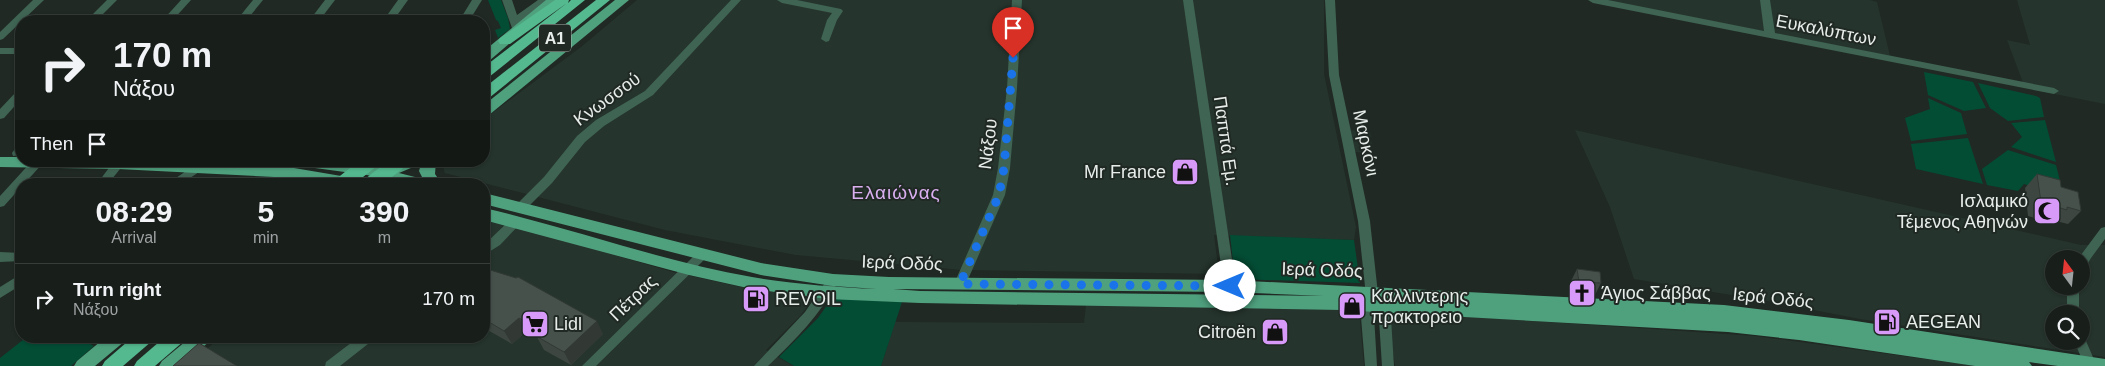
<!DOCTYPE html>
<meta charset="utf-8">
<style>
body{margin:0;font-family:Helvetica,sans-serif;background:#252c28;color:#f1f3f6;height:100vh;display:flex;flex-direction:column;font-size:19px;white-space:nowrap}
*{box-sizing:border-box;margin:0}
p{font-size:16px;color:#9fa2a3}
.icon{flex:none;width:28px;height:28px;fill:none;stroke:currentColor;stroke-width:2;stroke-linecap:round;stroke-linejoin:round}
.map{position:relative;flex:1;overflow:hidden}
.panel{position:absolute;left:15px;top:178px;width:475px;height:165px;display:flex;flex-direction:column;background:#181f1b;border-radius:20px;box-shadow:0 1px 4px #0004,0 0 0 1px #363d3a}
.panel>*{flex:none}
.hud{position:absolute;left:15px;top:15px;width:475px;height:152px;border-radius:20px;box-shadow:0 1px 4px #0004,0 0 0 1px #363d3a;background:#181f1b;color:#f1f3f6;overflow:hidden}
.needle{width:32px;rotate:345deg}
.controls{position:absolute;left:2045px;top:250px;display:grid;gap:10px}
.controls a{display:grid;place-items:center;width:45px;height:45px;border-radius:50%;background:#181f1b;box-shadow:0 1px 4px #0004,0 0 0 1px #363d3a;font-size:25px}
.pin{position:absolute;display:grid;place-items:center;width:42px;height:42px;color:#fff;margin:-51px -21px;border-radius:50% 50% 50% 0;rotate:-45deg;box-shadow:0 0 5px #0007}
.pin .icon{rotate:45deg}
.me{position:absolute;width:55px;margin:-28px;rotate:270deg;stroke-linejoin:round;filter:drop-shadow(0 0 4px #0008)}
.turn{display:flex;align-items:center;gap:18px;height:105px;padding:0 15px;font-size:22px}
.turn .icon{width:65px;height:65px;stroke-width:2.5}
.turn b{display:block;font-size:35px;line-height:42px}
.then{display:flex;align-items:center;height:48px;padding:0 15px;background:#0003;gap:10px;font-size:19px}
.eta{display:flex;justify-content:space-evenly;align-items:center;height:85px;text-align:center}
.eta b{font-size:30px;font-weight:700;line-height:35px}
ul{padding:0;list-style:none}
li{display:flex;align-items:center;gap:15px;height:70px;padding:0 15px;border-top:1px solid #363d3a}
li div{flex:1}
li b{display:block;font-size:19px}
li em{font-style:normal}
.map>svg:first-child{display:block}
</style>
<div class="map">
<svg width="2105" height="366" viewBox="0 0 2105 366">
<rect width="100%" height="100%" fill="#202924"/>
<!-- built -->
<g fill="#25342d" fill-rule="evenodd">
<polygon points="637,0 1324,0 1324,74 1356,227 1354,240 1214,235 1219,274 962,270 796,255 665,230 445,173 441,161 484,161 484,119 581,47"/>
<polygon points="1603,0 1870,0 1877,2 1890,56"/>
<polygon points="2017,0 2105,0 2105,104 2025,88 2007,40 2030,45"/>
<polygon points="1349,130 1370,132 1373,153 1353,152"/>
<path d="M1575 130 2081 245H2105V357L1860 319 1768 301 1634 279 1610 207ZM2054 259H2081V286H2054ZM2054 314H2081V341H2054Z"/>
<polygon points="484,217 673,272 746,288 814,298 800,316 766,350 793,366 187,366 222,336 484,336"/>
<polygon points="1086,305 1359,310 1364,366 881,366 895,322 1084,323"/>
<polygon points="1387,311 1755,336 1977,366 1395,366"/>
</g>
<!-- green -->
<g fill="#034d35">
<polygon points="488,0 501,0 508,18 510,29 498,38 495,30 501,28 498,21 496,20"/>
<polygon points="1924,72 1973,82 1986,108 1964,111 1928,95"/>
<polygon points="1978,83 2036,96 2040,98 2044,117 2008,121 1990,108"/>
<polygon points="1928,98 1961,113 1967,134 1911,141 1905,118 1930,109"/>
<polygon points="2045,120 2056,162 2011,147 2022,137 2011,123"/>
<polygon points="1968,138 1983,184 1916,169 1911,144"/>
<polygon points="2008,150 2056,165 2065,201 2052,193 2024,184 2018,191 1987,185 1982,169"/>
<polygon points="1230,235 1354,240 1360,283 1235,279"/>
<polygon points="832,298 902,302 881,366 794,366 779,357 818,318"/>
<polygon points="28,336 75,336 94,346 71,366 0,366 0,358"/>
</g>
<g fill="none" stroke-linecap="round" stroke-linejoin="round">
<!-- minor -->
<g fill="#3f6453" fill-rule="evenodd">
<polygon points="33,0 44,0 3,39 0,40 0,32"/>
<polygon points="107,0 117,0 96,21 86,21"/>
<polygon points="181,0 191,0 172,21 162,21"/>
<polygon points="253,0 263,0 246,21 236,21"/>
<polygon points="325,0 335,0 319,21 309,21"/>
<polygon points="398,0 408,0 393,21 383,21"/>
<polygon points="472,0 482,0 469,21 459,21"/>
<polygon points="502,0 512,0 517,15 538,0 549,0 520,23 522,28 517,31 512,28"/>
<polygon points="731,0 741,0 653,95 604,126 585,142 552,183 525,210 517,210 515,207 517,204 544,177 577,136 596,120 645,91"/>
<polygon points="777,0 797,0 841,9 843,11 837,20 829,41 826,42 821,39 827,20 832,13 782,3"/>
<polygon points="1012,0 1022,0 1017,88 1010,168 1005,195 966,284 964,287 956,287 954,284 993,195 998,168 1007,88"/>
<polygon points="1183,0 1193,0 1236,286 1234,289 1226,289 1224,286"/>
<polygon points="1325,0 1335,0 1339,75 1370,221 1379,303 1391,318 1394,366 1382,366 1379,320 1374,315 1377,366 1365,366 1361,317 1367,305 1358,221 1329,75"/>
<polygon points="1588,0 1608,0 1764,31 1760,0 1770,0 1775,33 2054,88 2059,91 2054,94 1593,3"/>
<rect x="0" y="48" width="21" height="6"/>
<polygon points="21,90 21,99 4,118 0,119 0,109 17,91"/>
<polygon points="21,145 21,155 13,156 12,153 17,146"/>
<polygon points="32,161 42,161 43,163 24,184 21,184 21,187 4,206 0,207 0,196"/>
<polygon points="114,161 122,161 124,164 108,184 97,184"/>
<polygon points="198,163 202,164 204,167 202,170 181,184 167,184"/>
<polygon points="516,217 520,218 522,221 520,224 500,245 484,255 484,245 512,218"/>
<polygon points="2105,227 2105,239 2091,258 2085,268 2081,270 2081,259 2078,259 2101,228"/>
<polygon points="702,250 706,252 708,255 706,258 596,366 582,366 698,252"/>
<polygon points="0,252 21,253 21,261 0,262"/>
<polygon points="21,274 21,285 0,298 0,287"/>
<path d="M833 275 837 277 839 280C821 314 796 339 768 366H754L805 312 829 277Z"/>
<rect x="2067" y="286" width="12" height="28"/>
<path d="M89 336C99 336 110 334 115 344L114 348 109 349 91 340Z"/>
<polygon points="360,336 375,336 373,340 340,366 325,366 326,362"/>
<polygon points="2081,336 2085,337 2086,341 2096,364 2095,366 2085,366 2084,364 2074,341 2081,341"/>
</g>
<!-- major -->
<g fill="#4fa17e" fill-rule="evenodd">
<polygon points="546,0 560,0 489,61 484,62 484,51"/>
<polygon points="615,0 629,0 489,115 484,117 484,105"/>
<polygon points="0,157 21,157 21,161 167,161 294,168 359,179 364,180 366,184 326,184 294,178 118,169 0,167"/>
<polygon points="293,161 341,161 383,169 398,161 420,161 418,165 399,173 423,179 419,171 422,161 436,161 435,174 442,184 400,184 367,175 300,166 295,165"/>
<path d="M484 193 761 263 833 274 889 277 1230 280 1724 305 1849 320 2105 359V366H2058L2029 362 2032 366H1975L1799 340 1728 332 1341 310 920 303 827 299 752 289 689 275 484 220V208C574 229 661 261 752 277 793 284 835 287 877 289L833 286 761 275 484 204ZM893 289 1230 292 1324 296 920 291Z"/>
<polygon points="107,336 127,336 125,341 95,366 74,366 77,361"/>
<polygon points="192,336 212,336 210,341 180,366 159,366 162,361"/>
</g>
<!-- highway -->
<g fill="#54b98f" fill-rule="evenodd">
<polygon points="555,0 569,0 568,3 571,0 585,0 489,77 484,78 484,67 567,3 510,44 500,44 498,41 500,38"/>
<polygon points="596,0 610,0 489,98 484,100 484,88"/>
<polygon points="134,336 154,336 152,341 123,366 102,366 105,361"/>
<polygon points="166,336 186,336 184,341 155,366 134,366 137,361"/>
</g>
<!-- highway-bridge -->
<g stroke="#54b98f" stroke-width="15">
<polyline points="342,184 371,161"/>
<polyline points="371,184 400,161"/>
</g>
</g>
<!-- wall -->
<g fill="#3d4641">
<polygon points="2037,174 2061,187 2081,211 2068,224 2056,221 2054,224 2028,216 2025,188"/>
<polygon points="484,268 603,334 571,365 544,350 537,337 527,331 512,344 484,328"/>
<polygon points="1577,269 1601,283 1594,297 1571,295 1570,283"/>
</g>
<!-- shaded-wall -->
<g fill="#323935">
<polygon points="519,318 527,331 512,344 504,331"/>
<polygon points="597,321 603,334 571,365 564,352"/>
</g>
<!-- building -->
<g fill="#47514c" stroke="#323935">
<polygon points="2037,174 2060,180 2061,187 2078,192 2081,211 2067,207 2067,210 2041,202"/>
<polygon points="484,268 516,278 518,277 597,321 564,352 536,336 542,331 519,318 504,331 484,319"/>
<polygon points="1577,269 1600,272 1601,283 1579,282"/>
<polygon points="199,343 237,366 173,366"/>
</g>
<g fill="none" stroke-linecap="round" stroke-linejoin="round">
<!-- route -->
<polyline stroke="#1a73e8" stroke-width="9" stroke-dasharray="0 16.2" points="1013,58 1004,168 999,195 960,284 1230,286"/>
</g>
<!-- icons -->
<defs>
<g id="shop-square" transform="scale(1.4375)"><rect x="-9" y="-9" width="18" height="18" rx="4" fill="#d89af8" stroke="#202924"/><path d="M-5-2.5h2.3a2.7 3.5 0 0 1 5.4 0H5L5.5 6h-11ZM-1.5-2.5h3a1.5 2.3 0 0 0-3 0Z" fill="#111"/></g>
<g id="mosque-square" transform="scale(1.4375)"><rect x="-9" y="-9" width="18" height="18" rx="4" fill="#d89af8" stroke="#202924"/><path d="M3.5-4.9A6 6 0 1 0 3.5 4.9A5 5 0 1 1 3.5-4.9Z" fill="#111"/></g>
<g id="church-square" transform="scale(1.4375)"><rect x="-9" y="-9" width="18" height="18" rx="4" fill="#d89af8" stroke="#202924"/><path d="M-1.2-6h2.4v3.5h3.3v2.4h-3.3V6h-2.4V-.1h-3.3v-2.4h3.3Z" fill="#111"/></g>
<g id="fuel-square" transform="scale(1.4375)"><rect x="-9" y="-9" width="18" height="18" rx="4" fill="#d89af8" stroke="#202924"/><path d="M-5.5-6h7V0h2V4h1.3V-2.5L3-4.5l.8-.8L6-3V5H2.5V1h-1V6h-7ZM-4.2-4.7v3.2H.2V-4.7Z" fill="#111"/></g>
<g id="supermarket-square" transform="scale(1.4375)"><rect x="-9" y="-9" width="18" height="18" rx="4" fill="#d89af8" stroke="#202924"/><path d="M-6-5.5h2.5l.6 2H6L4.5 2H-2.5L-4.4-4H-6ZM-1.5 3.2a1.3 1.3 0 1 0 .1 0ZM3 3.2a1.3 1.3 0 1 0 .1 0Z" fill="#111"/></g>
</defs>
<g fill-rule="evenodd">
<use href="#shop-square" x="1185" y="172"/>
<use href="#mosque-square" x="2047" y="211"/>
<use href="#church-square" x="1582" y="293"/>
<use href="#fuel-square" x="756" y="299"/>
<use href="#shop-square" x="1352" y="306"/>
<use href="#fuel-square" x="1887" y="322"/>
<use href="#supermarket-square" x="535" y="324"/>
<use href="#shop-square" x="1275" y="332"/>
</g>
<g text-anchor="middle" stroke-width="4" stroke-linejoin="round" paint-order="stroke">
<!-- shield labels -->
<rect fill="#202924" stroke="#abb2af" stroke-width="1" x="539" y="24.5" width="32" height="27" rx="4"/>
<g font-size="16" font-weight="bold" fill="#e7edea">
<text x="555" y="44">Α1</text>
</g>
<!-- street labels -->
<g font-size="18" fill="#e7edea" stroke="#202924">
<text transform="translate(1826 30) rotate(11)" y="6">Ευκαλύπτων</text>
<text transform="translate(607 99) rotate(-36)" y="6">Κνωσσού</text>
<text transform="translate(1226 141) rotate(82)" y="6">Παππά Εμ.</text>
<text transform="translate(1366 143) rotate(78)" y="6">Μαρκόνι</text>
<text transform="translate(988 144) rotate(-83)" y="6">Νάξου</text>
<text transform="translate(902 263) rotate(2)" y="6">Ιερά Οδός</text>
<text transform="translate(1322 270) rotate(2)" y="6">Ιερά Οδός</text>
<text transform="translate(633 298) rotate(-44)" y="6">Πέτρας</text>
<text transform="translate(1773 298) rotate(6)" y="6">Ιερά Οδός</text>
</g>
<!-- poi labels -->
<g font-size="18" fill="#e7edea" stroke="#202924" text-anchor="start">
<text x="1166" y="178" text-anchor="end">Mr France</text>
<text x="2028" y="207" text-anchor="end">Ισλαμικό<tspan x="2028" dy="21">Τέμενος Αθηνών</tspan></text>
<text x="1601" y="299">Άγιος Σάββας</text>
<text x="1371" y="302">Καλλιντερης<tspan x="1371" dy="21">πρακτορειο</tspan></text>
<text x="775" y="305">REVOIL</text>
<text x="1906" y="328">AEGEAN</text>
<text x="554" y="330">Lidl</text>
<text x="1256" y="338" text-anchor="end">Citroën</text>
</g>
<!-- neighbourhood labels -->
<g font-size="19" letter-spacing="1" fill="#d9aff0" stroke="#202924">
<text x="896" y="199">Ελαιώνας</text>
</g>
</g>
</svg>
<div class="controls">
<a><svg class="needle" viewBox="-14 -14 28 28"><path d="M0-13l5 13h-10z" fill="#e53935"/><path d="M0 13l5-13h-10z" fill="#9fa2a3"/></svg></a>
<a><svg class="icon" aria-label="search" viewBox="0 0 24 24"><circle cx="10" cy="10" r="6"/><path d="M15 15l6 6"/></svg></a>
</div>
<div class="pin" style="left:1013px;top:58px;background:#d93025"><svg class="icon" aria-label="arrive" viewBox="0 0 24 24"><path d="M6 21V4h12l-3 4 3 4H6"/></svg></div>
<svg class="me" style="left:1230px;top:286px" viewBox="-20 -20 40 40"><circle r="19" fill="#fff"/><path d="M0-13L10 11 0 6-10 11z" fill="#1a73e8"/></svg>
<div class="hud">
<div class="turn"><svg class="icon" aria-label="right" viewBox="0 0 24 24"><path d="M7 20v-9h11M14 6l5 5-5 5"/></svg><div><b>170 m</b>Νάξου</div></div>
<div class="then">Then<svg class="icon" aria-label="arrive" viewBox="0 0 24 24"><path d="M6 21V4h12l-3 4 3 4H6"/></svg></div>
</div>
<section class="panel">
<div class="eta">
<div><b>08:29</b><p>Arrival</p></div>
<div><b>5</b><p>min</p></div>
<div><b>390</b><p>m</p></div>
</div>
<ul>
<li><svg class="icon" aria-label="right" viewBox="0 0 24 24"><path d="M7 20v-9h11M14 6l5 5-5 5"/></svg><div><b>Turn right</b><p>Νάξου</p></div><em>170 m</em></li>
</ul>
</section>
</div>
